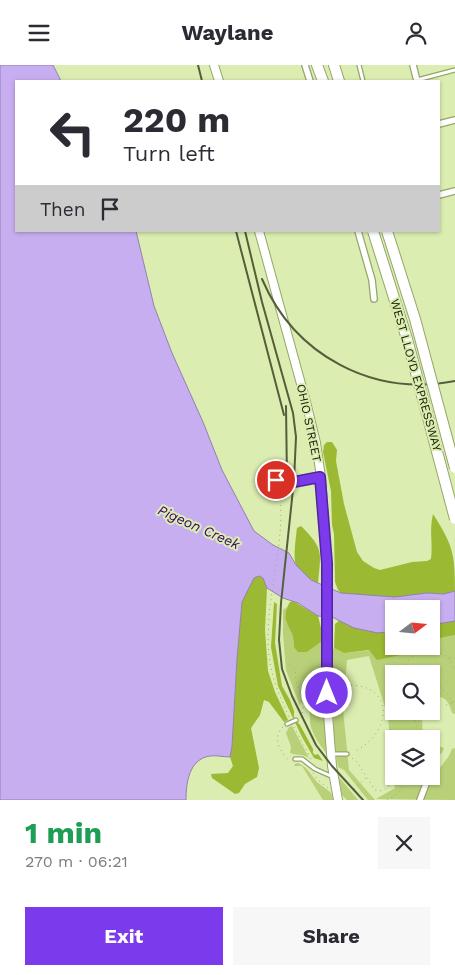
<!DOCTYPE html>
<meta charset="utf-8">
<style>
body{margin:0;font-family:"Work Sans",sans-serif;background:#f7f7f7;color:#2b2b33;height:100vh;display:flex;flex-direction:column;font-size:19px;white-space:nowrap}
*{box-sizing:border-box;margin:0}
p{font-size:16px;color:#7c7c81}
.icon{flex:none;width:28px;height:28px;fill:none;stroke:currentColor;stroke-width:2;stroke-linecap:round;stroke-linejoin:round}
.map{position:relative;height:735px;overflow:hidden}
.sheet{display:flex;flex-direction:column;background:#fff;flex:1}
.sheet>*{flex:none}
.guide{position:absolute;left:15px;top:15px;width:425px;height:152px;border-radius:0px;box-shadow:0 1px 4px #0004;background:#fff;color:#2b2b33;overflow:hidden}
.needle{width:32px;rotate:74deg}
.buttons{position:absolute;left:385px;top:535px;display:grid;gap:10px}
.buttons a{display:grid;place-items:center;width:55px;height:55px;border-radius:0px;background:#fff;box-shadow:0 1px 4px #0004;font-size:25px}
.pin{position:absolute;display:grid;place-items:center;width:42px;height:42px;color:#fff;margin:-21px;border:2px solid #fff;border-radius:50%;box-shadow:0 1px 5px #0007}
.me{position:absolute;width:55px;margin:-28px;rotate:0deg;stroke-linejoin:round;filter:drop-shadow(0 0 4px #0008)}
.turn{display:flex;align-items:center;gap:18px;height:105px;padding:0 25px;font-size:22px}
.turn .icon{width:65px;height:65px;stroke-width:2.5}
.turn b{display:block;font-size:35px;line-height:42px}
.then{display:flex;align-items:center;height:48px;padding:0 25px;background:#0003;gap:10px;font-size:19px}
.round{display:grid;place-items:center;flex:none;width:52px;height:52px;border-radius:0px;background:#f7f7f7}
.overview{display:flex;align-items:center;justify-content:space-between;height:85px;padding:0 25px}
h1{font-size:30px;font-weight:700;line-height:38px;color:#1e9e55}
.cta{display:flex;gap:10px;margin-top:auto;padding:10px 25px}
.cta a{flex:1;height:58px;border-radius:0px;background:#7c3aed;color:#fff;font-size:20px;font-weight:700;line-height:58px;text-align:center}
.cta a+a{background:#f7f7f7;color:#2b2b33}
header{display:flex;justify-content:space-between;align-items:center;height:65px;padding:0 25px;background:#fff;font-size:22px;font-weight:700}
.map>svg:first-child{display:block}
</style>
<header><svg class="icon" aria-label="menu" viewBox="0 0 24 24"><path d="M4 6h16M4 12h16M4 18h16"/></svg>Waylane<svg class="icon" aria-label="person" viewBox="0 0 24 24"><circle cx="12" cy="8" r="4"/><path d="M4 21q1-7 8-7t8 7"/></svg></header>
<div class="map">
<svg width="455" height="735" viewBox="0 0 455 735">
<rect width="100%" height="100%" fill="#dbedb0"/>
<!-- green -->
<g fill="#b8d078">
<path d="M287 542 285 550C290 561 296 570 294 582L307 587 321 577 326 688C320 680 311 668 310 657 310 651 310 647 308 640L301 638 300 641 286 605 283 570V545Z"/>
<path d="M455 570V649L452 648C449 637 444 628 431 634V609H394V646H425L427 650 422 653 423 674H394V711H431V705L436 708 449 691 452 684 455 683V735L376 734 395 723 394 718 388 652 369 591 347 595 343 644 349 705 375 735H368L344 705 338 702 334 671 332 585 334 583 344 588 413 581H431V575Z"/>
<path d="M292 661 309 693C302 688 295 691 290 688L291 682 286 668 289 662Z"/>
<polygon points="435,680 444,683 442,688 435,692 432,689"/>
<path d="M298 698C310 704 310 710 318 718 322 721 327 724 331 728L333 735H323L302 701H294L295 699Z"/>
<polygon points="339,712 358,735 347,735 342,730"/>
</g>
<!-- forest -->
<g fill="#9bb932">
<path d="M327 377H332L337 385 336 396 344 439 357 487 363 496 374 503 380 505 412 497 427 496 431 494C433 477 429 466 433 449 453 480 455 489 455 526L444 529 427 528 395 532 356 531 341 528 338 525 335 517 334 469 332 460 331 426 323 387 324 380Z"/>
<path d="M301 461C324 484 321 487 318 518 311 515 300 508 296 500 293 492 296 472 297 463Z"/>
<polygon points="259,511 263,513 267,523 265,565 268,606 275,627 288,655 284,657 269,637 264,635 260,650 251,663 259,703 257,712 245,719 239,728 235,729 212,713 211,709 228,708 233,701 230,692 232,681 237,594 242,537 251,517 254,513"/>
<path d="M293 536 318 551 321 563V577L307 587H298L294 582C296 562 277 558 290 537Z"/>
<polygon points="274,537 277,539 275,578 282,621 290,635 294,646 294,653 300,660 313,684 313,688 315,690 318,689 323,696 314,693 302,672 278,621 271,582"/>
<path d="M340 555C359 566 373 568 394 566V581H413L400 590 377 595 369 585 344 588 334 583 335 559Z"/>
<polygon points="450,556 455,556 455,570 431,575 431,560"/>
</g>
<!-- water -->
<path fill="#c7aef1" stroke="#9282aa" d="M0 0H53L61 16H16V166H136L154 241 172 288 203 357 222 405 254 466 273 480 289 488 296 500 311 515 341 528 395 532 427 528 444 529 455 526V556L431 560V544H394V566L378 568 354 563 332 552 318 551 298 538 283 533 267 523 263 513 259 511 254 513 242 537 237 594 232 681 230 692C224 692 216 690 210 691 189 694 186 718 186 735H0Z"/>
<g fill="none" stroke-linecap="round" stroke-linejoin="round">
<!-- lane casing -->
<g stroke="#95a66b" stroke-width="5.5">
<g id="lane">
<polyline points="359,0 363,16"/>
<polyline points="417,15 455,5"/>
<polyline points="276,415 294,417 320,412"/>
<polyline points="328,620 345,620"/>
<polyline points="315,629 327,628"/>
<polyline points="287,659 296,655"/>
<polyline points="332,689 347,689"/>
<polyline points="295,694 302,694 315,704 333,712"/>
</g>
</g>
<!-- street casing -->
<g stroke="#95a66b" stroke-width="8">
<g id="street">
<polyline points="305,0 310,16"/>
<polyline points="413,0 417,16"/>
<polyline points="439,59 455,55"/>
<polyline points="439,130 455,126"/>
<polyline points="358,166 372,215 374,234"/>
<polyline points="431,708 434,703"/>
<polyline points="420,735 429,711"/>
</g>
</g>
<!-- secondary casing -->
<g stroke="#95a66b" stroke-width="10">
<g id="secondary">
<polyline points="214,0 219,16"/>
<polyline points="259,166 306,337 316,378 321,412 327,498 328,649 332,701 338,735"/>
</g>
</g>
<!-- highway casing -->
<g stroke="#95a66b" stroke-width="12">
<g id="highway">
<polyline points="317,0 323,16"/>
<polyline points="334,0 339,16"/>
</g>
</g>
<!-- path -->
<g stroke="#9dab7a" stroke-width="1" stroke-dasharray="1 4" stroke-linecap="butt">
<path d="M278 420C289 477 263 533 269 590 271 612 280 632 289 652"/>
<polyline points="448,593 455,604"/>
<path d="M289 600 295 605C296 616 296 625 306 633"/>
<path d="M402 609C406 593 419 583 436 587 443 589 447 593 455 593"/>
<polyline points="431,615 436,619 435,622 431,624"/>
<polyline points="436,619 448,629 452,637 455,637"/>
<path d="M351 620C398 622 389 672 353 687"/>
<polyline points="432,625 435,635"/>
<polyline points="446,640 452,638"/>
<polyline points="413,646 417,663 416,674"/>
<polyline points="415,650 428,646"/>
<path d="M301 653C304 646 301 636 310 631"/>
<path d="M283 662C272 671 280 688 289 695"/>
<polyline points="294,662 311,694"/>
<polyline points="352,693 357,697 375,725 382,726 389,721 390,716"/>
<polyline points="313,708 317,714 329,724"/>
<polyline points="354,724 366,713"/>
<path d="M387 735C398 730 404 723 407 711"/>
</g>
<!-- lane -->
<use href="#lane" stroke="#fff" stroke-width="3"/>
<!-- street -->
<use href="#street" stroke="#fff" stroke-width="5.5"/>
<!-- secondary -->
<use href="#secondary" stroke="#fff" stroke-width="8"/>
<!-- highway -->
<use href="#highway" stroke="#fff" stroke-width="10"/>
<!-- rail -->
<g stroke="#545e3b" stroke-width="2">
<polyline points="198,0 202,16"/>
<polyline points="236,166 284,350"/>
<polyline points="245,166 262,237 293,348 296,372 294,415 281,538 279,575 282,604 292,631 316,680 332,701 363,735"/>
<path d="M262 214C295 291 373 332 455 316"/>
<polyline points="286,341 287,416"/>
</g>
<!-- highway-bridge casing -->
<g stroke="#95a66b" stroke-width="12" stroke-linecap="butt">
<g id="highway-bridge">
<polyline points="373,166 407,274 455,454"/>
<polyline points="387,166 415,254 455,403"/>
</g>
</g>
<!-- highway-bridge -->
<use href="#highway-bridge" stroke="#fff" stroke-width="10"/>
</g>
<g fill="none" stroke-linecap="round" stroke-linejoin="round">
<!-- route casing -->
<g stroke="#51269a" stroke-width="12">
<polyline id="route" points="276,415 294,417 320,412 327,498 327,628"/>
</g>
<!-- route -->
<use href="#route" stroke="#7c3aed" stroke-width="9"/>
</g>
<g text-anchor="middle" stroke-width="4" stroke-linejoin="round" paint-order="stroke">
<!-- street labels -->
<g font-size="12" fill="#171d06" stroke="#dbedb0">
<text transform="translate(416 310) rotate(74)" y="4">WEST LLOYD EXPRESSWAY</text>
<text transform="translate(309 358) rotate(78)" y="4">OHIO STREET</text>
</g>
<!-- water labels -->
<g font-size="14" font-style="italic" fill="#3d056b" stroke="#dbedb0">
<text transform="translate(199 462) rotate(24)" y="5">Pigeon Creek</text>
</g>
</g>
</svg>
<div class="buttons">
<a><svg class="needle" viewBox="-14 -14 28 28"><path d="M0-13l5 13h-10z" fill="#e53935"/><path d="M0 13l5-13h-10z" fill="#7c7c81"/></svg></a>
<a><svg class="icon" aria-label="search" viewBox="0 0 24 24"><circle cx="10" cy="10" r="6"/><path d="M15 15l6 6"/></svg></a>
<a><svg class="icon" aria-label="layers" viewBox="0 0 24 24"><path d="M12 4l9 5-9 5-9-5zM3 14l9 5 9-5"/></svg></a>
</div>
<div class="pin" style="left:276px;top:415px;background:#d93025"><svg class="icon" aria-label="arrive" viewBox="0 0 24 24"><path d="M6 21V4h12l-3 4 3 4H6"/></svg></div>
<svg class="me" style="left:327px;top:628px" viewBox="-20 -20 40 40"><circle r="17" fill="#7c3aed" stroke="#fff" stroke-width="3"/><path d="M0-11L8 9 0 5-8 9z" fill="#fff"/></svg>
<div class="guide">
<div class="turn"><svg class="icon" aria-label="left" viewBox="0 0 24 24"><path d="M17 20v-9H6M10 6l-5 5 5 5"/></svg><div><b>220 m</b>Turn left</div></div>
<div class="then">Then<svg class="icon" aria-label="arrive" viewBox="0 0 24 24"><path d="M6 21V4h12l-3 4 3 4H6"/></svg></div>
</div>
</div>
<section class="sheet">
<div class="overview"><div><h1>1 min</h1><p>270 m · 06:21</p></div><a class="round"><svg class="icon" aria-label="close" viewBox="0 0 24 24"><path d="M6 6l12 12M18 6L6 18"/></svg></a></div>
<div class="cta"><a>Exit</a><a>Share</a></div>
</section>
